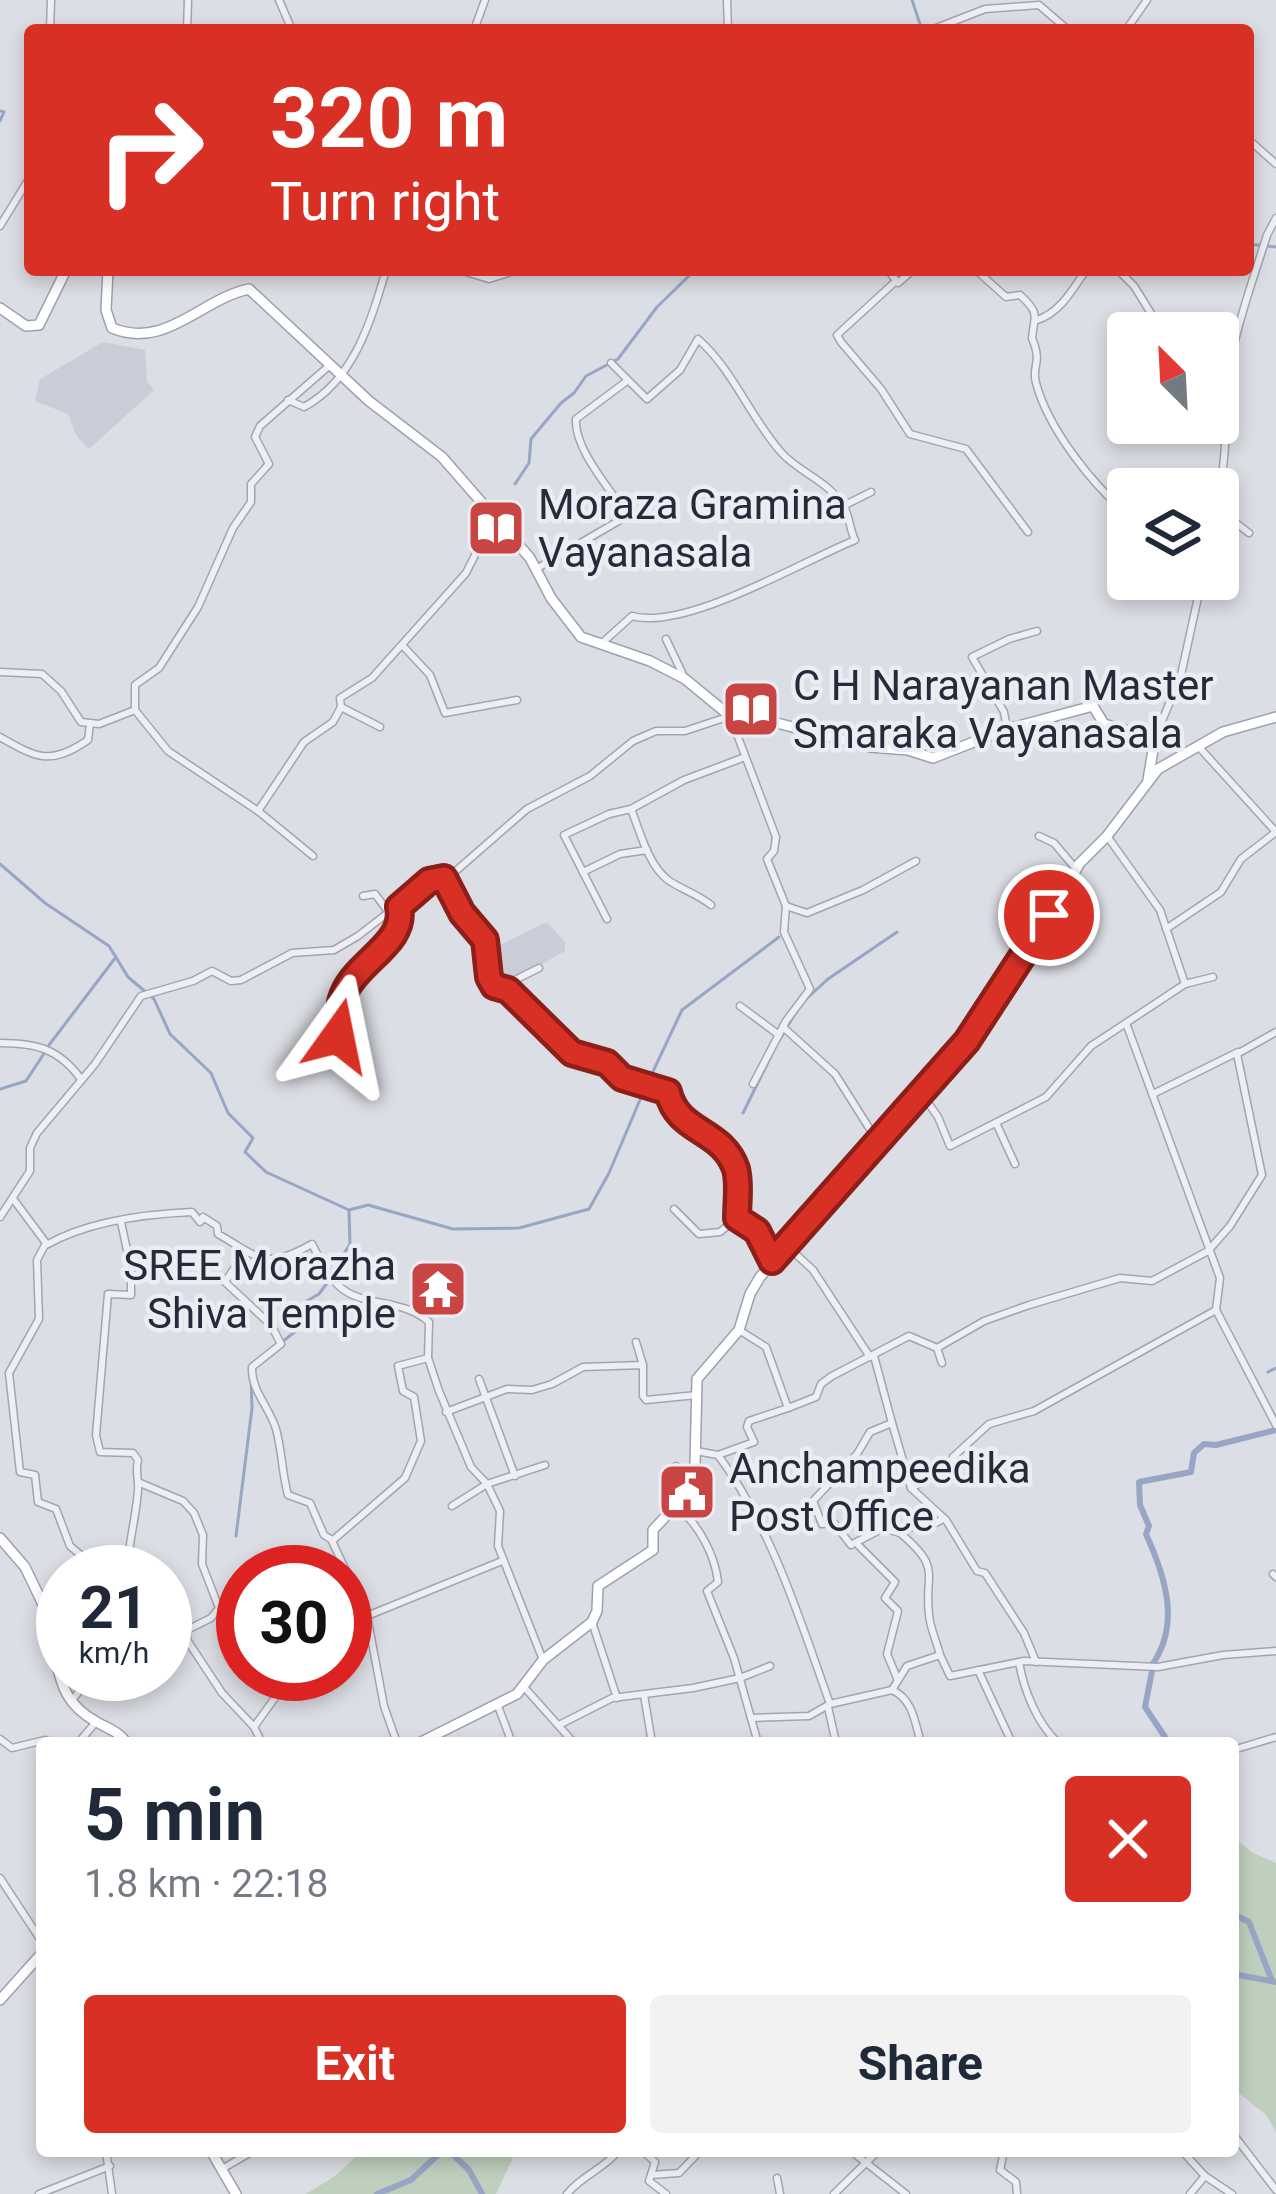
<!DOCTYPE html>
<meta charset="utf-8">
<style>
body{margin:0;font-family:Roboto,sans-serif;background:#f2f2f3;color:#1f2937;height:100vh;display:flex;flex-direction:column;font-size:45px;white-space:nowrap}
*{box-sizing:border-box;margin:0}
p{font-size:39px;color:#747a83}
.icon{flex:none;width:66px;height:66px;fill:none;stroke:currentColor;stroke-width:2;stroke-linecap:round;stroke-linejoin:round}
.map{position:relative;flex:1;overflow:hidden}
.panel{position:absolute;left:36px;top:1737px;width:1203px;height:420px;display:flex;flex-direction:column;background:#fff;border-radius:12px;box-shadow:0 6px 18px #0003}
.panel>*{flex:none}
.banner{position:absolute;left:24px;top:24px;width:1230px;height:252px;border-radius:12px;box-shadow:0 6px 18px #0003;background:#d93025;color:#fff;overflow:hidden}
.needle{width:78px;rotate:336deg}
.fabs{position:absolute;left:1107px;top:312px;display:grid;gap:24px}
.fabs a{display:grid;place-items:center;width:132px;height:132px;border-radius:12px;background:#fff;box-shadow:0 6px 18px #0003;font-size:60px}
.speed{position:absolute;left:36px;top:1545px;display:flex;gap:24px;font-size:60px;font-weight:700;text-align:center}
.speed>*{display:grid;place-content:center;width:156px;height:156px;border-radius:50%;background:#fff;box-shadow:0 6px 18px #0003;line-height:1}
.speed small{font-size:30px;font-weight:400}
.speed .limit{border:18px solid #d22;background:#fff;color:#111}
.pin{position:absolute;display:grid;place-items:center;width:102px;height:102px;color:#fff;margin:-51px;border:6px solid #fff;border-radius:50%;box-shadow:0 3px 12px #0007}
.me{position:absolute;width:132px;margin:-66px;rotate:12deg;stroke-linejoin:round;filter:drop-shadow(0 0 9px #0008)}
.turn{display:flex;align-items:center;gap:42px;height:252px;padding:0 48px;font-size:54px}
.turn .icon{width:156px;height:156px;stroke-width:2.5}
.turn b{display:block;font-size:84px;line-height:102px}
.round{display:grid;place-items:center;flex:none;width:126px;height:126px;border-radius:12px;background:#f2f2f3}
.overview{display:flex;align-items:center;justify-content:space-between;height:204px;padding:0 48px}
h1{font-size:72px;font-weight:700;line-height:90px}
.primary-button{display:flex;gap:24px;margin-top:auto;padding:24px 48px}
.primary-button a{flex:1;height:138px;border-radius:12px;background:#d93025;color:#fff;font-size:48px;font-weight:700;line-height:138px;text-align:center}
.primary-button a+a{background:#f2f2f3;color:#1f2937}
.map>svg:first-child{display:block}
</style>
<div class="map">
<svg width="1276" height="2194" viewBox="0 0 1276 2194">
<rect width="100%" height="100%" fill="#dcdee5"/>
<!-- built -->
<g fill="#cacdd7">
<polygon points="103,342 145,350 147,382 154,390 89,449 76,435 68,414 35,401 40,379"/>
<polygon points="547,922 565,942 565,951 505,985 498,984 491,959 494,948"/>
</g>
<!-- green -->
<g fill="#bfcfbd">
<polygon points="1233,1836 1251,1852 1276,1863 1276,2132 1267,2116 1233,2088"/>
<polygon points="362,2151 516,2151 496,2194 306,2194 335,2176"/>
</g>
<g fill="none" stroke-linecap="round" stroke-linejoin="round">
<!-- stream -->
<g stroke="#98a6c5" stroke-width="3">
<polyline points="912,0 922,30"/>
<polyline points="0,111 4,112 0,121"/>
<polyline points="1248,244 1276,247"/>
<polyline points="515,484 529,463 531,439 561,403 574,393 586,376 618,359 657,307 695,270"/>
<polyline points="0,864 45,903 109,946 128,977 154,999 170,1034 211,1073 228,1113 253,1138 245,1152 266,1172 349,1210 368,1205 453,1229 519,1228 589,1209 609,1173 645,1088"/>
<polyline points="804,1001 828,979 897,932"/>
<polyline points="778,1042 795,1014"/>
<polyline points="49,1045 116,957"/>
<polyline points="649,1080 682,1010 779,937"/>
<polyline points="0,1089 26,1081 45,1052"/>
<polyline points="743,1113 771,1056"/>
<polyline points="334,1270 350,1244 349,1211"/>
<polyline points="282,1342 297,1330 305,1302 319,1294 330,1279"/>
<polyline points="1268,1372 1276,1368"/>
<polyline points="236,1536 252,1408 251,1378"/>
</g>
<!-- canal -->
<g stroke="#98a6c5" stroke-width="6">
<path d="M1152 1665C1181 1624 1165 1576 1146 1534L1149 1526 1140 1505 1139 1482 1191 1472 1194 1453 1204 1444 1216 1445 1276 1430"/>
<polyline points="1152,1671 1145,1707 1169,1743"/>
<polyline points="1233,1914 1249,1922 1272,1981"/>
<polyline points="1233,1974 1276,1982"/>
<polyline points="449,2151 469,2170 482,2194"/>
<polyline points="377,2194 411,2180 442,2151"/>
</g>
<!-- minor casing -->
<g stroke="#a2a5af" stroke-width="9">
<g id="minor">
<polyline points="279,0 292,30"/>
<polyline points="727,0 728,30"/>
<polyline points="50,30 51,0"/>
<polyline points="187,30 188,0"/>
<polyline points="474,30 485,0"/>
<polyline points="931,30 985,9 1039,5 1068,30"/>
<polyline points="1126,30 1147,0"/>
<polyline points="1248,139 1276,164"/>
<polyline points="0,226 30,177"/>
<polyline points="459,270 489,279 517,270"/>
<polyline points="888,270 898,283 913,270"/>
<path d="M976 270 1006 297 1020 295C1041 314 1034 316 1032 338 1043 365 1031 365 1036 383 1048 428 1092 485 1128 514"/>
<polyline points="1118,270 1134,286 1162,331"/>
<polyline points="896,281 837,335 841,342 881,389 910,434 966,449 1028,532"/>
<path d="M1037 320C1060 313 1073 289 1086 270"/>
<path d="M288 400 304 407C354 380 371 321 386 270"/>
<path d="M1218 496C1229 450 1224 402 1232 354 1240 314 1255 274 1267 235L1276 218"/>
<polyline points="843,506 871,492"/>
<polyline points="1218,509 1249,533"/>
<path d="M536 569 627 516C611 489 574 450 576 419L627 381"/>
<polyline points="666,639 685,679"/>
<path d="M601 644 632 616C685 631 801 562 855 540 849 528 850 516 843 505 826 479 796 471 780 451 749 415 733 370 698 339L680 370 647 399 611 363"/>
<polyline points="403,646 430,675 445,713 517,700"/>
<polyline points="0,672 42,674 61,691 81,722 99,724 135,710 135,685 159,668 198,607 233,528 251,502 251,484 269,464 255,437 260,426 330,365"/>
<polyline points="341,707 380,727"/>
<polyline points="135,710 168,751 258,811 313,856"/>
<polyline points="1007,729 1004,712 972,657 1009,639 1037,631"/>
<path d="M0 737C37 758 50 766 88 740L90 724"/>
<polyline points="1155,738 1181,675 1202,579"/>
<polyline points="1198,746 1276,832"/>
<path d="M631 809C640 831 648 865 668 880 677 887 699 895 711 905"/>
<polyline points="258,811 304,742 333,722 341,707 340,698 372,678 466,573 476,553 474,539 490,511"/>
<polyline points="1039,836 1054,843 1076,869"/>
<polyline points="1107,836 1160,910 1185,984 1126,1023 1220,1278 1216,1310 1276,1425"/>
<polyline points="583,872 620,854 647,850"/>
<path d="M444 878 462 912 485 940 489 977 495 985 508 990 572 1053 607 1063 622 1078 668 1092C678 1134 723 1128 736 1169 740 1184 737 1202 737 1218L757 1231 772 1261"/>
<polyline points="363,896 375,894 390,914"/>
<polyline points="786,906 807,913 863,890 916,861"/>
<polyline points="607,919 564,835 609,814 631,809 684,780 745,757"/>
<polyline points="1166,929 1221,892 1241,859 1276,832"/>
<polyline points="1185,984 1213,977"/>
<polyline points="509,989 515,980 539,968"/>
<polyline points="740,1006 779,1035"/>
<polyline points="783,1027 835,1074 878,1142"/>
<path d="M0 1043C37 1043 59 1049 81 1079"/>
<path d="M343 1057 335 1041 343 1030C323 969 405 957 399 908"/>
<polyline points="1155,1093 1238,1052"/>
<polyline points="922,1094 938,1117 950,1146 1046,1097 1091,1046 1126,1023"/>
<polyline points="997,1125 1015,1164"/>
<polyline points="14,1200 46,1243 37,1260 39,1319 9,1373 20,1472 35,1475 38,1502 56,1509 70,1546 82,1556 90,1572"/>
<polyline points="674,1209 699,1234 720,1232 737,1218"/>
<polyline points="0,1217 30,1171 30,1148 37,1133 95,1064 141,996 193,981 212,971 231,981 241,980 292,953 334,950 358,936 429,881 457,870 527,809 590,776 633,741 656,731 685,731 730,716 776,837 774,851 767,859 786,906 784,932 810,989 786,1021 753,1084"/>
<path d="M121 1222 131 1269V1295L108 1294 96 1435 100 1452 133 1453 138 1460C135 1472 139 1479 138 1490 136 1519 128 1544 127 1572"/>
<path d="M46 1245C87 1222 145 1214 192 1212L200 1222 203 1217 217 1226 218 1234C260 1258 264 1271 312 1244 319 1257 328 1276 339 1286 362 1308 401 1297 429 1322L428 1358 439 1391 471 1467 487 1484 500 1511 498 1546 543 1660"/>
<polyline points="787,1246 813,1270 870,1357"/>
<path d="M245 1252 225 1282 271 1325 281 1344 252 1367C251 1391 269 1406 276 1429 282 1450 282 1474 288 1495L310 1503 324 1535 332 1540"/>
<polyline points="636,1342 643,1365"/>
<polyline points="937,1348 942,1363"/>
<polyline points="874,1356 892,1423 870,1432 857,1454 813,1501 822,1524 834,1523 851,1545 883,1528 900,1533"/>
<polyline points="479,1379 515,1476"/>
<polyline points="788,1408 816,1397 821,1384 832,1376 909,1336 937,1348 984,1321 1029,1305 1120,1278 1152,1281 1208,1251 1230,1226 1262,1175 1237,1054 1276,1032"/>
<polyline points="446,1412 507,1389 532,1390 552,1384 583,1367 643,1365 643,1396 646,1400 697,1395"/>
<polyline points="892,1423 911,1488"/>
<path d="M696 1451 718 1455C772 1528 800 1620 830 1704L892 1690C913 1699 915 1723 921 1743"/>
<polyline points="718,1455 754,1442 747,1427 749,1421 788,1408 766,1347 739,1330"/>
<polyline points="676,1466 684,1485"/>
<polyline points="140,1483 183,1501 194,1513 203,1535 202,1564 219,1608 211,1618 187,1630 187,1640 222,1693 254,1727 262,1743"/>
<path d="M676 1505C698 1524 715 1554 718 1582L707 1591 734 1658 758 1743"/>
<polyline points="452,1506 487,1484 545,1465"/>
<polyline points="859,1546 895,1582 885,1598 898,1611 887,1654 897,1678"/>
<polyline points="1273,1574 1276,1577"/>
<polyline points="367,1616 502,1561"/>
<polyline points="592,1622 617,1698"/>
<polyline points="165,1631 185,1630"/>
<polyline points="940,1655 950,1676 1024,1661 1158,1667 1223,1655 1276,1651"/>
<path d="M1019 1662C1024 1691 1037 1723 1058 1743"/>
<polyline points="1036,1662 1024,1633 985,1573 977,1571 946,1520 911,1488 949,1468 953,1457 989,1424 1034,1411 1216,1310"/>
<polyline points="978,1670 1012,1743"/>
<polyline points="524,1687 574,1743"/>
<path d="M892 1690 907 1666 940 1655C937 1642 930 1628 929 1615 924 1572 943 1569 900 1533L919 1523 926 1528 943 1519"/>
<polyline points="644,1695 652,1743"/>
<polyline points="73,1699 93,1674"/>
<polyline points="498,1706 512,1743"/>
<polyline points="828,1707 836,1743"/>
<polyline points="751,1718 809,1716 830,1704"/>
<polyline points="559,1725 612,1698 693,1688 740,1678 770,1666"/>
<polyline points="254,1727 292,1674"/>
<polyline points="0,1739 12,1748 45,1740 52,1743"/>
<polyline points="78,1743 96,1722"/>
<polyline points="397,1743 384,1706 367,1616 332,1541 405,1478 421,1441 414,1397 403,1391 398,1366 428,1358"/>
<polyline points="1233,1750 1276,1737"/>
<polyline points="0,1878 42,1942"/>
<polyline points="1233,2134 1276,2190"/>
<polyline points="106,2151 112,2194"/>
<polyline points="643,2151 655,2162 649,2181 666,2194"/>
<polyline points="851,2151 906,2194"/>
<polyline points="1004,2151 1000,2170 1016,2182 1017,2194"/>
<polyline points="1182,2151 1205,2176 1232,2194"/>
<polyline points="222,2169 253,2151"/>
<polyline points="651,2175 679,2173 700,2151"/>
<polyline points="777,2178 780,2194"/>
<polyline points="39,2194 110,2166"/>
<path d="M567 2194C581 2176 604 2169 618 2151"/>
<polyline points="834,2194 878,2151"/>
<polyline points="1190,2194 1205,2176"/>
</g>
</g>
<!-- major casing -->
<g stroke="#9ca1b1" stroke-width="12">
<g id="major">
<path d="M108 270 106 310 112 328C166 350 201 299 249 289L369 401 442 457 530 558 551 598 581 637 650 661 685 679 730 716 742 714 870 747 908 750 933 758 1007 729 1093 706 1104 724 1155 738 1148 780"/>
<polyline points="0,308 26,326 39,325 66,270"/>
<polyline points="0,1538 25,1567 63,1646"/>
<path d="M63 1648 55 1658C62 1687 67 1705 95 1721 108 1729 117 1730 127 1743"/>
<polyline points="419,1743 517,1694 543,1660 592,1622 597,1611 598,1586 653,1550 653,1530 676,1505 695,1466 697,1379 739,1330 750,1294 760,1277 967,1041 1067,888 1079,864 1107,836 1158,769 1223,732 1276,717"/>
<polyline points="0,2000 42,1953"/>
<polyline points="211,2151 236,2194"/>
</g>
</g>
<!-- minor -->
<use href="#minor" stroke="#eeeff4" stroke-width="6"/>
<!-- major -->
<use href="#major" stroke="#fff" stroke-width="9"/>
</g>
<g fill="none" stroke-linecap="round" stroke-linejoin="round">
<!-- route casing -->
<g stroke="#8d1f18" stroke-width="30">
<path id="route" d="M338 1036 343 1030C323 969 409 954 399 907L429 881 444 878 462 913 485 940 489 977 494 986 508 990 572 1053 607 1063 622 1078 668 1092C678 1134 722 1128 736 1169 740 1184 737 1202 737 1218L757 1231 772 1261 967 1041 1049 915"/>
</g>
<!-- route -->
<use href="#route" stroke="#d93025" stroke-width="21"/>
</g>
<!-- icons -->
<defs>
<g id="library-square" transform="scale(3)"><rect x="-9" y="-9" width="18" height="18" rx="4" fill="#c84544" stroke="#ebedf3"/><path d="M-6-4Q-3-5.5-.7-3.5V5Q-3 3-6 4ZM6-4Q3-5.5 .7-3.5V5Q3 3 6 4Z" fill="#fff"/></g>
<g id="temple-square" transform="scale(3)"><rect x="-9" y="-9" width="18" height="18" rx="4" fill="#c84544" stroke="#ebedf3"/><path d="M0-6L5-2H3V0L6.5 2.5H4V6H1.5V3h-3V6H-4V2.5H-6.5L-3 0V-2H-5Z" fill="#fff"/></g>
<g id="civic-square" transform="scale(3)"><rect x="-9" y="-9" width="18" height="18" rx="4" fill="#c84544" stroke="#ebedf3"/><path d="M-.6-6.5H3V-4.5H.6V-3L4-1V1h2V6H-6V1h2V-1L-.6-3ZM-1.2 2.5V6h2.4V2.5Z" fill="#fff"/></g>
</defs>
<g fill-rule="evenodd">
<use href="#library-square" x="496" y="528"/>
<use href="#library-square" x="751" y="709"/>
<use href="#temple-square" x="438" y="1289"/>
<use href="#civic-square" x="687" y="1492"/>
</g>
<g text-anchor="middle" stroke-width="9" stroke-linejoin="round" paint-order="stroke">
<!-- poi labels -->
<g font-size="42" fill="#262b3b" stroke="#ebedf3" text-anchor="start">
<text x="538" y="519">Moraza Gramina<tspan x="538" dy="48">Vayanasala</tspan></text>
<text x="793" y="700">C H Narayanan Master<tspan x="793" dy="48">Smaraka Vayanasala</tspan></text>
<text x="396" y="1280" text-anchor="end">SREE Morazha<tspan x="396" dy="48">Shiva Temple</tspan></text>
<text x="729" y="1483">Anchampeedika<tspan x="729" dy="48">Post Office</tspan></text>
</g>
</g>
</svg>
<div class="fabs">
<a><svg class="needle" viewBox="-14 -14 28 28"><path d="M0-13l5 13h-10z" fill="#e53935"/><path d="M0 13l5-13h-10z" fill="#747a83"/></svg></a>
<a><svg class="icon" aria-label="layers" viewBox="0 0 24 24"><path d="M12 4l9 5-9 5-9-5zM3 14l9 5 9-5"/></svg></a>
</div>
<div class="speed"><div>21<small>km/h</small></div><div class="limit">30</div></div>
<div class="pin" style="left:1049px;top:915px;background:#d93025"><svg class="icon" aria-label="arrive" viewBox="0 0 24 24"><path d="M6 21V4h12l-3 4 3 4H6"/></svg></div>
<svg class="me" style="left:338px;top:1036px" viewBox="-20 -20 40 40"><path d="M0-17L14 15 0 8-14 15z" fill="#d93025" stroke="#fff" stroke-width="4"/></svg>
<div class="banner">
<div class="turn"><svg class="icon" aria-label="right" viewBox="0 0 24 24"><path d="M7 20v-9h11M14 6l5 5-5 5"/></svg><div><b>320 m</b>Turn right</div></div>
</div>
<section class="panel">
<div class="overview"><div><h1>5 min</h1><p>1.8 km · 22:18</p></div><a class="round" style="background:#d93025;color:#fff"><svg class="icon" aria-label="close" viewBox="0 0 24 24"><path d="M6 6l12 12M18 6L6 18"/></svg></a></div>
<div class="primary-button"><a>Exit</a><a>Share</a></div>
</section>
</div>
